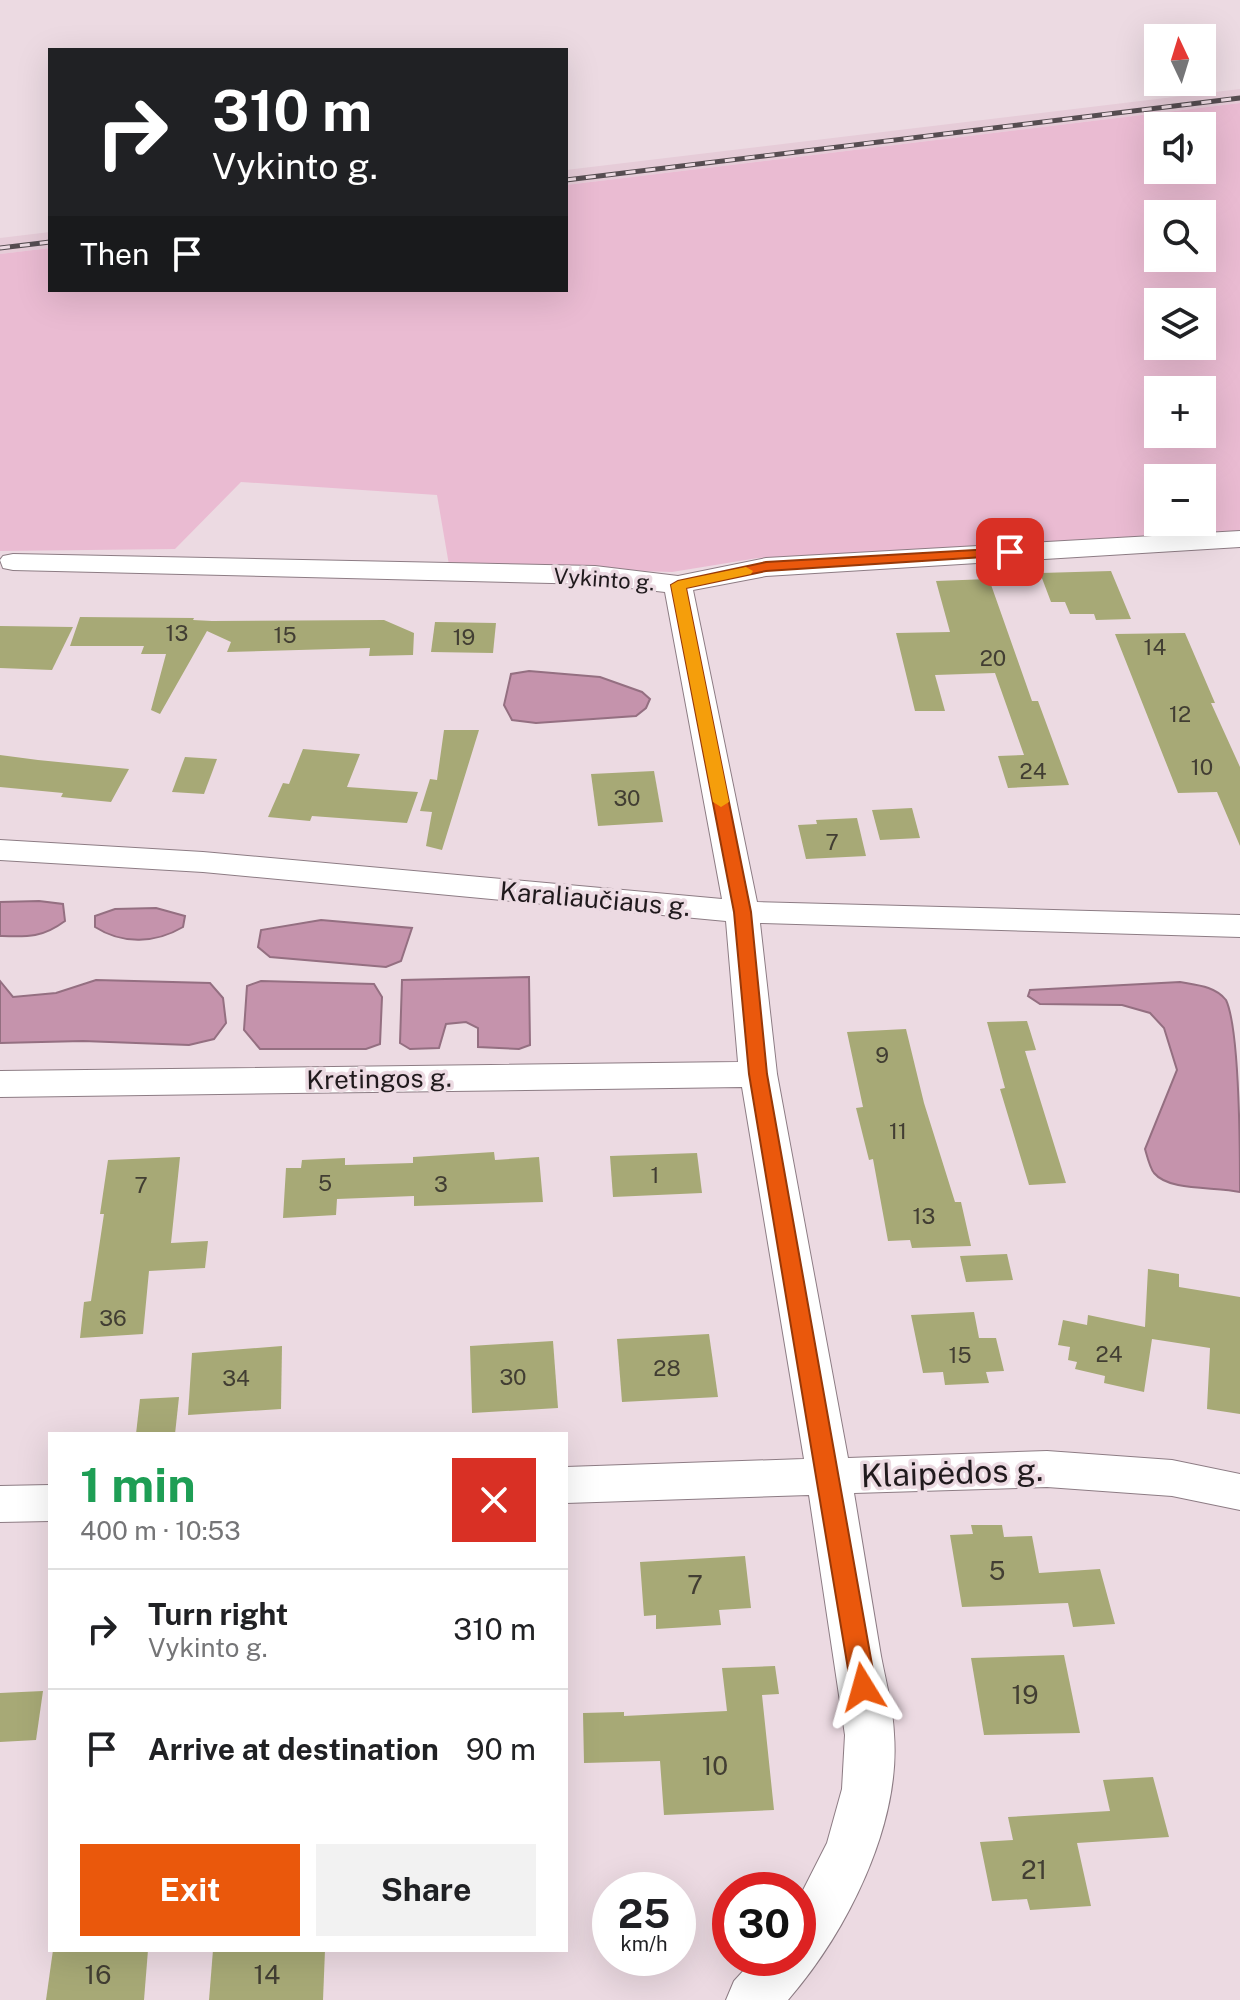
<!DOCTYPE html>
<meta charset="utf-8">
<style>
body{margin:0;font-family:"Public Sans",sans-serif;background:#f2f2f2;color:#202124;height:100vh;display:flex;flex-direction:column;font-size:30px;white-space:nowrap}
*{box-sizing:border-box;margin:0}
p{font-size:26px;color:#757577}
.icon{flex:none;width:44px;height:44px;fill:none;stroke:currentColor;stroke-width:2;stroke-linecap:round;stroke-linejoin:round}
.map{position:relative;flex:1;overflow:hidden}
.drawer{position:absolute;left:48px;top:1432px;width:520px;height:520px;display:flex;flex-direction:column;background:#fff;border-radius:0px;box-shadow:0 8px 32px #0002}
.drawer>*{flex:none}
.top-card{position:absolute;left:48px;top:48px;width:520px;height:244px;border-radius:0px;box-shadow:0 8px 32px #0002;background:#202124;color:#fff;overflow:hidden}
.needle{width:52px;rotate:356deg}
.controls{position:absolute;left:1144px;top:24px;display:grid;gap:16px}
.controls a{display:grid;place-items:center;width:72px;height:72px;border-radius:0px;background:#fff;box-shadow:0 8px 32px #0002;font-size:40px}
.speed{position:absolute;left:592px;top:1872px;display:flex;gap:16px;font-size:40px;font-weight:700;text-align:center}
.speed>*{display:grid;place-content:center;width:104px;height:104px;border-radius:50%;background:#fff;box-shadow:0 8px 32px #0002;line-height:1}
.speed small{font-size:20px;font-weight:400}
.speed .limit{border:12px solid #d22;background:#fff;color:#111}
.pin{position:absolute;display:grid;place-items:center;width:68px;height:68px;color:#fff;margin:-34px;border-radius:16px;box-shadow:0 4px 12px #0006}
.me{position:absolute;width:88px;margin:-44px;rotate:352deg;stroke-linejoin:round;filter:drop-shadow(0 0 6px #0008)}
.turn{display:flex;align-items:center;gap:28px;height:168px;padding:0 32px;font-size:36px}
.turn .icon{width:104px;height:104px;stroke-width:2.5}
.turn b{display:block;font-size:56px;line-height:68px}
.then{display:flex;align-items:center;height:76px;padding:0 32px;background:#0003;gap:16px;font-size:30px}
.round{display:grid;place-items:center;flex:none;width:84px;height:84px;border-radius:0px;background:#f2f2f2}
.summary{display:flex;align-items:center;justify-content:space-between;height:136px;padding:0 32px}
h1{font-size:48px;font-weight:700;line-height:60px;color:#1e9e55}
.primary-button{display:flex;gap:16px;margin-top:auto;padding:16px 32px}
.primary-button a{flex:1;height:92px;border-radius:0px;background:#ea580c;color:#fff;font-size:32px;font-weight:700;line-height:92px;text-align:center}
.primary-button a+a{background:#f2f2f2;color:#202124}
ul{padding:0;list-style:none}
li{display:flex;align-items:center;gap:24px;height:120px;padding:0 32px;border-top:2px solid #e0e0e0}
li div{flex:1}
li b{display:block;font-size:30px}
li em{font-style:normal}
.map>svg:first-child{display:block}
</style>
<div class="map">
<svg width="1240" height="2000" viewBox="0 0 1240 2000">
<rect width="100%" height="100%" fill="#ecdae2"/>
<!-- built -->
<g fill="#e6ccd8">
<polygon points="1240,89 1240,103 566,185 566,170"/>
<polygon points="50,232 50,248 0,254 0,238"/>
</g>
<!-- green -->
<path fill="#eabbd2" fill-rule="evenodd" d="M1240 103V533L758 558 672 572 449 565 437 495 241 482 175 549 0 551V254L50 248V290H566V185ZM1158 126H1202V170H1158ZM1158 214H1202V258H1158ZM1158 302H1202V346H1158ZM1158 390H1202V434H1158ZM1158 478H1202V522H1158Z"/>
<!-- water -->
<g fill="#c593ac" stroke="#946f81" stroke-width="2">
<polygon points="529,671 600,677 642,692 650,699 646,708 636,716 536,723 512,720 504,705 511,674"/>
<path d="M39 901 63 904 65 921C42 938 28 937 0 936V902Z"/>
<path d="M156 908 185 916 183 927C156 943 123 945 95 927V916L115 909Z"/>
<polygon points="321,920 412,928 401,961 386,967 270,957 258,947 261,930"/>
<polygon points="529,977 530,1045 519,1049 478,1047 478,1028 466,1022 446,1024 439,1048 410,1049 400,1043 402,980"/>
<polygon points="96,980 210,983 223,998 226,1023 214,1039 189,1045 83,1041 0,1043 0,981 13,997 56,993"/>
<polygon points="261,981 374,984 382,997 380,1044 366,1049 260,1049 244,1030 247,986"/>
<path d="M1180 982C1196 985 1215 986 1226 1000 1240 1030 1240 1150 1240 1192 1216 1186 1170 1192 1154 1173 1150 1168 1147 1156 1145 1149L1177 1070 1164 1028 1150 1013 1122 1005 1040 1004 1028 996 1030 990Z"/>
</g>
<!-- building -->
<g fill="#a7a976">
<polygon points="1111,571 1131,619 1096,620 1094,614 1070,614 1065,602 1051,602 1040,573"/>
<polygon points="989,579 1032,701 1038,701 1069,785 1008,788 998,756 1024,755 995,673 935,675 945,711 915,711 896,633 950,632 936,581"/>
<polygon points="80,617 194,618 193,620 212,621 384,620 414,633 413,655 369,656 370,648 227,652 231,642 207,631 160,714 151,710 166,654 141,654 144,646 70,646"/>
<polygon points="435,622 496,623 493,653 431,652"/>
<polygon points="0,626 73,627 52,670 0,668"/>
<polygon points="1185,633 1215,703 1211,703 1240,767 1240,846 1217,792 1178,793 1115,634"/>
<polygon points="444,730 479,730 442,850 426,846 432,812 420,811 430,779 437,780"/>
<polygon points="303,749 360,754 347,787 418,792 407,823 312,816 310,821 268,817 283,783 289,784"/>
<polygon points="0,755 38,760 129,769 111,802 61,797 63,793 0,787"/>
<polygon points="185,757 217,759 204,794 172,792"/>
<polygon points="654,771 663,822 598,826 591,774"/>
<polygon points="912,808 920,838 880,840 872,810"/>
<polygon points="857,818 866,856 806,859 798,825 817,824 816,820"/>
<polygon points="1027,1021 1036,1050 1025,1051 1066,1183 1029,1185 1000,1089 1005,1088 987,1022"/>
<polygon points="906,1029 924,1103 955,1202 961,1202 971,1246 912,1248 910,1240 888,1241 873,1159 869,1160 856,1108 863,1107 847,1032"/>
<polygon points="494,1152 495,1160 539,1157 543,1202 414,1206 414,1196 337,1199 336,1215 283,1218 286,1168 301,1168 302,1160 345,1158 345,1165 413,1163 413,1157"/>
<polygon points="697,1153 702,1193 613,1197 610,1156"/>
<polygon points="180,1157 171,1243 208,1241 205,1268 149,1271 143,1334 80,1338 84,1302 91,1301 104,1214 100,1214 108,1160"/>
<polygon points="1007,1254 1013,1280 966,1282 960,1256"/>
<polygon points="1148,1269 1179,1274 1179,1287 1240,1297 1240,1414 1207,1409 1210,1348 1152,1339 1144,1392 1104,1383 1105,1376 1075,1369 1077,1362 1068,1360 1070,1347 1058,1345 1063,1320 1087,1325 1088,1315 1145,1327"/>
<polygon points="974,1312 979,1338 996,1338 1004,1371 986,1372 989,1383 945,1385 943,1372 923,1373 911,1315"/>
<polygon points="709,1334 718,1397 622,1402 617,1339"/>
<polygon points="553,1341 558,1408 472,1413 470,1346"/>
<polygon points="282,1346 281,1409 188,1415 192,1353"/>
<polygon points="179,1397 175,1434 136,1434 140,1399"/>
<polygon points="971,1525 1002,1525 1004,1537 1032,1536 1039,1573 1100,1569 1115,1624 1073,1627 1068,1603 962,1607 950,1535 973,1534"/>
<polygon points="745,1556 751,1608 719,1610 721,1625 656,1629 656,1615 644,1616 640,1562"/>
<polygon points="1064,1655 1080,1733 984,1735 971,1658"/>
<polygon points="775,1666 779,1694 762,1695 774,1810 664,1815 660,1761 584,1763 583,1713 624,1712 624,1716 727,1711 722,1668"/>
<polygon points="43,1691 36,1740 0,1742 0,1693"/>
<polygon points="1153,1777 1169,1837 1077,1843 1091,1906 1030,1910 1027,1899 992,1901 980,1842 1013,1840 1008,1817 1110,1811 1103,1780"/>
<polygon points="53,1950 148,1950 144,2000 46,2000"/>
<polygon points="213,1950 325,1950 323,2000 209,2000"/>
</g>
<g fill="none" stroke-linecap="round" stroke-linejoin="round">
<!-- street casing -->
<g stroke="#8d7c84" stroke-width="2">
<g id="street">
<path d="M1240 531V547L766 576 693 590 757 902 1240 915V937L760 923 777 1074 848 1458 1047 1451 1172 1460 1240 1474V1510L1172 1496 1047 1487 854 1493C863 1548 872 1602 881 1656 886 1682 893 1708 894 1734 901 1826 846 1933 788 2000H726L734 1981 755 1958H798V1900L827 1843 842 1789 845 1735 809 1495 566 1503V1467L804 1459 742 1087 0 1097V1071L738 1062 726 921 203 872 0 860V840L203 852 722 899 665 592 595 584 13 570 3 568 0 560 3 556 13 554 595 566 678 576 766 558Z"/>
<polygon points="50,1485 50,1521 0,1522 0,1486"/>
</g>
</g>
<!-- street -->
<use href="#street" fill="#fff" fill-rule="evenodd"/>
<!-- rail casing -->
<g stroke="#564d51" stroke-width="5">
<g id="rail">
<polyline points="566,180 1240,98"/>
<polyline points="0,248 50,242"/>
</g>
</g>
<!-- rail -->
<use href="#rail" stroke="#ecdae2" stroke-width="3" stroke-dasharray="10" stroke-linecap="butt"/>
</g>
<!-- route -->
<polygon fill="#ea580c" stroke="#983908" stroke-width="2" points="1010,548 1017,552 1015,555 766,571 686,588 751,912 767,1074 876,1687 872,1695 863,1698 855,1695 851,1687 749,1074 734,912 671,585 678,581 766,562"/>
<!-- slow -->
<polygon fill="#f59e0b" points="746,567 753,571 751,574 686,588 729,802 721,807 713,802 671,585 678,581"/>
<g text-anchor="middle" stroke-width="7" stroke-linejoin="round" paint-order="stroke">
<!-- far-street labels -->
<g font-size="22" fill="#201a1d" stroke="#ecdae2">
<text transform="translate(604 579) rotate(4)" y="8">Vykinto g.</text>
</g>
<!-- number labels -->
<g font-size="22" fill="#423e33">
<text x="177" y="641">13</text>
<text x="285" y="643">15</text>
<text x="464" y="645">19</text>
<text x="1155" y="655">14</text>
<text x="993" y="666">20</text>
<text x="1180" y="722">12</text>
<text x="1202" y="775">10</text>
<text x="1033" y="779">24</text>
<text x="627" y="806">30</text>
<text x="832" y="850">7</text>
<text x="882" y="1063">9</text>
<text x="898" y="1139">11</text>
<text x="655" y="1183">1</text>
<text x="325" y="1191">5</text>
<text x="441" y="1192">3</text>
<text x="141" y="1193">7</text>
<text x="924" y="1224">13</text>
<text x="113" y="1326">36</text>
<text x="1109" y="1362">24</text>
<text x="960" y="1363">15</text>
<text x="667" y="1376">28</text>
<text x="513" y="1385">30</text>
<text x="236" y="1386">34</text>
</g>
<!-- street labels -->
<g font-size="26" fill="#201a1d" stroke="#ecdae2">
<text transform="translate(595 899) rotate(5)" y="9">Karaliaučiaus g.</text>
<text transform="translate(379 1079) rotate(-1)" y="9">Kretingos g.</text>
</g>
<!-- near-number labels -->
<g font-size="26" fill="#423e33">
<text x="997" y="1580">5</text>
<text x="695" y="1594">7</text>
<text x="1025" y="1704">19</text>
<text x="715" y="1775">10</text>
<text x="1034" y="1879">21</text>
<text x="98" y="1984">16</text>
<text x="267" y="1984">14</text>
</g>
<!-- near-street labels -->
<g font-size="32" fill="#201a1d" stroke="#ecdae2">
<text transform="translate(952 1473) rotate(-2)" y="11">Klaipėdos g.</text>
</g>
</g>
</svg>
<div class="controls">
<a><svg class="needle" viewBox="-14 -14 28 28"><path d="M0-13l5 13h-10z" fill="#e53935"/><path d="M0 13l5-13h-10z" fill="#757577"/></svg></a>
<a><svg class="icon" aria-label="sound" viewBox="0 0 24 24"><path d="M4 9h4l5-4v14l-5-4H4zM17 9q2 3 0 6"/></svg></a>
<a><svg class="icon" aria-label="search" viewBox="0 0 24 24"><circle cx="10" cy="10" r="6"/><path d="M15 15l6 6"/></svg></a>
<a><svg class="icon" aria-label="layers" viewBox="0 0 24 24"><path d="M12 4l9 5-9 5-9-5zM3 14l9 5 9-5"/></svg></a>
<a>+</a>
<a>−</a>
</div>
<div class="speed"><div>25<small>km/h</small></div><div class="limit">30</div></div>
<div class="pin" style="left:1010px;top:552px;background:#d93025"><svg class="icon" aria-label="arrive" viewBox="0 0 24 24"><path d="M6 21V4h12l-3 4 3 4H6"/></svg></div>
<svg class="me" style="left:863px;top:1687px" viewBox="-20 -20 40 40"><path d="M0-17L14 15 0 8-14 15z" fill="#ea580c" stroke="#fff" stroke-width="4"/></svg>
<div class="top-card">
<div class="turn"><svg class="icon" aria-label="right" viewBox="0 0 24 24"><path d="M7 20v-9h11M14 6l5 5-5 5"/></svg><div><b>310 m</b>Vykinto g.</div></div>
<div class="then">Then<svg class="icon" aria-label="arrive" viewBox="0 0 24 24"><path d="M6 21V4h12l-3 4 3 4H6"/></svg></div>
</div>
<section class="drawer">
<div class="summary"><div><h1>1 min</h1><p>400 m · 10:53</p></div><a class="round" style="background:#d93025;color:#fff"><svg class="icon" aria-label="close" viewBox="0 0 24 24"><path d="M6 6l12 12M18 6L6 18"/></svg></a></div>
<ul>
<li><svg class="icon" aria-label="right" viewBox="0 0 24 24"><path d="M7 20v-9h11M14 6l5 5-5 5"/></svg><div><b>Turn right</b><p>Vykinto g.</p></div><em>310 m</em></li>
<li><svg class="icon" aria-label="arrive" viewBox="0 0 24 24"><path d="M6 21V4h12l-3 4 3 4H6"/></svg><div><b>Arrive at destination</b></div><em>90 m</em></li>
</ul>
<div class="primary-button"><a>Exit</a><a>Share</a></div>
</section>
</div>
